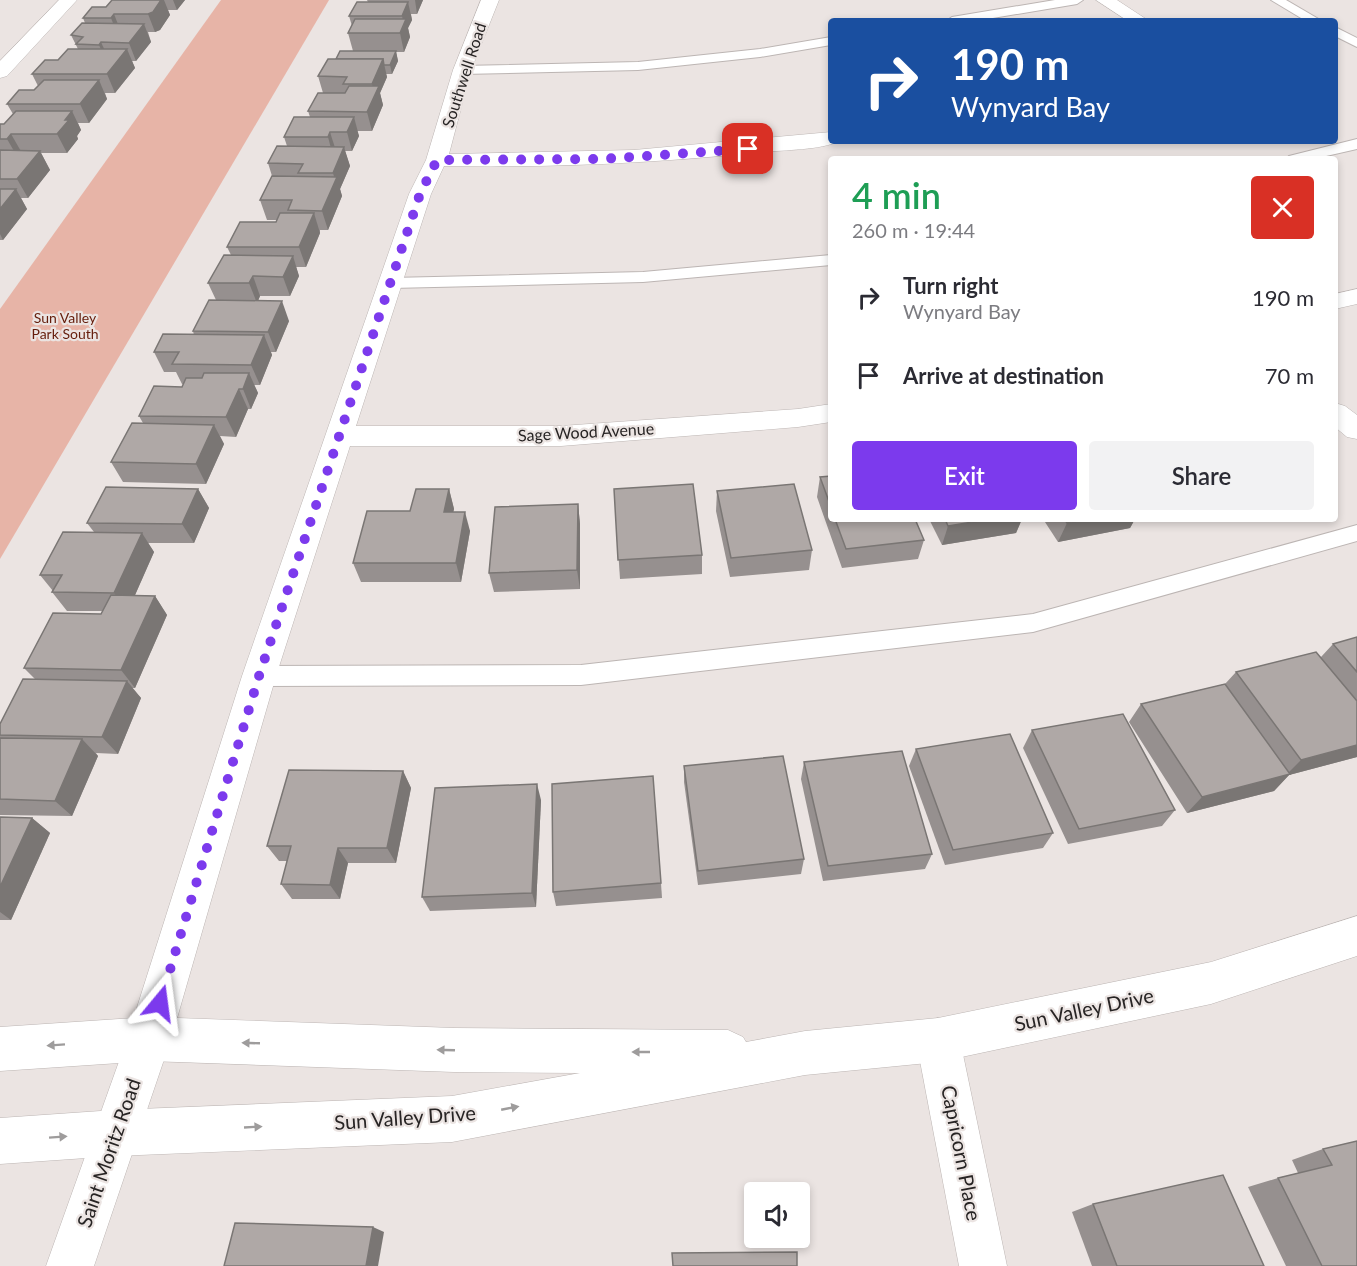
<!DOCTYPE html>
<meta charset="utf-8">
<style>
body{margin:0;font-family:Lato,sans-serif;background:#f2f2f3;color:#2b2b33;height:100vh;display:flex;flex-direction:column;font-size:22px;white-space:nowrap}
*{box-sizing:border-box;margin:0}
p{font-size:20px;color:#7c7c81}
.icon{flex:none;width:33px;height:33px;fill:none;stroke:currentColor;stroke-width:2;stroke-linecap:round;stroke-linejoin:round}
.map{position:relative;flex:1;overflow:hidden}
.drawer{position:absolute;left:828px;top:156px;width:510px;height:366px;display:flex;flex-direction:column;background:#fff;border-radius:6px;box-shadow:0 3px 9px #0003}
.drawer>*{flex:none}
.hud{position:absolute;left:828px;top:18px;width:510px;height:126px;border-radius:6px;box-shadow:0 3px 9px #0003;background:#1a4fa0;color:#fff;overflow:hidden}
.tools{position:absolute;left:744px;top:1182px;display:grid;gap:12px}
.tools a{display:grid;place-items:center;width:66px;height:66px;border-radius:6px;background:#fff;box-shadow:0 3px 9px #0003;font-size:30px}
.pin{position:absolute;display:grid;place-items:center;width:51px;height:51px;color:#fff;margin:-26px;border-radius:12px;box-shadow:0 3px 9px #0006}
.me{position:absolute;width:66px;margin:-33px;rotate:16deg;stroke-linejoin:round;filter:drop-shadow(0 0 4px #0008)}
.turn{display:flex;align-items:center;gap:21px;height:126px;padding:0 24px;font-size:27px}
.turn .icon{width:78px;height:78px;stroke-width:2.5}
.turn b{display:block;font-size:42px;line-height:51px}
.round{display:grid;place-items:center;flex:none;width:63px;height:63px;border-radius:6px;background:#f2f2f3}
.head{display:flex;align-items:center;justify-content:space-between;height:102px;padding:0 24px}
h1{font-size:36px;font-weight:600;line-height:45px;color:#1e9e55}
.cta{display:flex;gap:12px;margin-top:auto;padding:12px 24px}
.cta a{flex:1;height:69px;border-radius:6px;background:#7c3aed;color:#fff;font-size:24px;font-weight:600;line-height:69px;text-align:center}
.cta a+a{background:#f2f2f3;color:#2b2b33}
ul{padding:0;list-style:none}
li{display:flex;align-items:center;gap:18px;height:78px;padding:0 24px}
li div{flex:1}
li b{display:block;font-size:22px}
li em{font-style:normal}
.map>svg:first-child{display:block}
</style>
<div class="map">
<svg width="1357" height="1266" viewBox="0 0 1357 1266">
<rect width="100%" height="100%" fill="#ebe4e2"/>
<!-- green -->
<polygon fill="#e7b4a7" points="221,0 329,0 0,559 0,309"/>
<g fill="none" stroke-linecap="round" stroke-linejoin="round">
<!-- service casing -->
<g stroke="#bcb5b3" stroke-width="2">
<g id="service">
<polygon points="1055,0 1083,0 1077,4 975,21 946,21 952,17"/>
<polygon points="1271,0 1286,0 1322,21 1306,21"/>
<polygon points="1335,27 1357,38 1357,47 1335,36"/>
<polygon points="831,37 831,45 760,57 638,70 462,74 455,70 462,66 638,62 760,49"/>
<polygon points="1357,139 1357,149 1313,159 1286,159 1289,156"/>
<polygon points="831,255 831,265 643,282 391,288 385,287 382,283 385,279 391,278 643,272"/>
<polygon points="1357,525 1357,541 1033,632 581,685 259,686 250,683 247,676 250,669 259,666 581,665 1033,614"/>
</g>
</g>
<!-- minor casing -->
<g stroke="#bcb5b3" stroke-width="1">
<g id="minor">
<polygon points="59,0 77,0 7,76 0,78 0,61"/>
<path d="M481 0H499L471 70 449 154 634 150 831 132V141H839C822 150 783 150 763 152 657 163 551 168 444 166L431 194 356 426H561L798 409 831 404V422L798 427 561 446H350L276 676 171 1039 94 1266H46L127 1039 242 676 409 194 426 160 453 70Z"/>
<polygon points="1096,0 1117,0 1149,21 1128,21"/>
<polygon points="1357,289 1357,304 1335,309 1335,294"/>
<polygon points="1335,403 1345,406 1357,415 1357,439 1347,437 1335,427"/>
<polygon points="938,1018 953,1025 960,1040 1007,1266 959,1266 916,1040 923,1025"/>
</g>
</g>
<!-- tertiary casing -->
<g stroke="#bcb5b3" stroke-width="1">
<polygon id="tertiary" points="1357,916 1357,956 1211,1004 938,1062 805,1075 452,1142 115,1156 0,1164 0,1118 115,1110 452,1096 580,1073 454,1072 149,1061 0,1071 0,1027 149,1017 454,1028 728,1030 743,1037 746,1042 805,1031 938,1018 1211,962"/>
</g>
<!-- service -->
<use href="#service" fill="#fff" fill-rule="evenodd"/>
<!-- minor -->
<use href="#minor" fill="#fff" fill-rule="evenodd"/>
<!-- tertiary -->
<use href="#tertiary" fill="#fff" fill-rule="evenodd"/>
</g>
<!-- wall -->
<g fill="#96908f">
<polygon points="112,0 185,0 177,10 168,10 170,15 160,30 155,32 148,32 151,42 136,61 132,61 135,68 115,93 105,93 107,99 89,123 78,123 81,130 77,136 78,139 67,153 41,153 50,170 28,198 21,198 27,209 3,240 0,240 0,124 4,124 13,114 7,104 34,90 38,86 32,74 78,49 71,35 85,23 83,18 106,7"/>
<polygon points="367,0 423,0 417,14 411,14 412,20 408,28 410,37 404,52 396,52 398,61 392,74 386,74 387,77 380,93 383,105 372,131 357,131 359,136 352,151 345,151 350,166 340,189 342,196 328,230 320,230 320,233 306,267 296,267 299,276 290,296 260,296 258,301 289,321 276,352 271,352 272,355 260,385 254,385 258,393 251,409 248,409 236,437 220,436 224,444 206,484 123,482 111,462 143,423 139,416 182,387 183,384 182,384 176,372 164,372 154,352 194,335 193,331 216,300 208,283 231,255 227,247 276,222 277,220 267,220 260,200 272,176 268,163 287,146 284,137 310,117 308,111 323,93 318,76 336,59 353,51 348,33 352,26 349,16 368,2"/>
<polygon points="831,476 831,519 915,519 924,540 918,559 842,568 817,497 820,477"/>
<polygon points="198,489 209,508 194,543 148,543 154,552 135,595 155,596 167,615 135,688 132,688 141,698 118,754 96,753 98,756 72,816 0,815 0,724 35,679 24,668 101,614 103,611 67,611 52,592 53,591 40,575 94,532 87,523"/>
<polygon points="449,489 454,509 453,512 470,531 461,582 361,582 353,563 410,511"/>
<polygon points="614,489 702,555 702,574 620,579"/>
<polygon points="717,491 812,550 809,570 730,577 716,511"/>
<polygon points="578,504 580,524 580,589 494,592 489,573"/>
<polygon points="929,519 1022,519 1016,533 942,545"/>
<polygon points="1043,519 1135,519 1130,528 1058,542"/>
<polygon points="1357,637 1357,757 1289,775 1274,791 1187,813 1129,722 1141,704 1225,684 1236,672 1321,657 1333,644"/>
<polygon points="1032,730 1175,810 1162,826 1068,844 1023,748"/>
<polygon points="916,749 1053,833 1043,848 945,865 909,766"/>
<polygon points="804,762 932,854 925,869 823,881 801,779"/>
<polygon points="684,766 804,859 801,874 698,885 684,782"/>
<polygon points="403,771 411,788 396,863 348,863 340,899 292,899 281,884 287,861 279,861 267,846"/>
<polygon points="541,800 536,907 430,911 422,897"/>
<polygon points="0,817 32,818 50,833 11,920 0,920"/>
<polygon points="661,883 662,898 556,906 553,892"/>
<polygon points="1357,1141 1357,1266 1286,1266 1248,1187 1278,1178 1298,1173 1292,1160 1323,1149"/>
<polygon points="1093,1204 1264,1266 1092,1266 1072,1212"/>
</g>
<!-- shaded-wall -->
<g fill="#7a7674">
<polygon points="161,0 164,0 170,15 160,30 155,32 148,14"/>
<polygon points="173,0 185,0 177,10"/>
<polygon points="415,0 423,0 417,14"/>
<polygon points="408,2 412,20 408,28 410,37 404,52 400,33 404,25 402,16"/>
<polygon points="114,14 121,32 118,36 111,18"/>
<polygon points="144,24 151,42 136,61 129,43"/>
<polygon points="101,42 109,60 107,63 99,45"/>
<polygon points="127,49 135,68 115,93 107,74"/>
<polygon points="396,51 398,61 392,74 390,65"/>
<polygon points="383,59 387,77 380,93 383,105 372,131 367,112 375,96 372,84"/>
<polygon points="99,80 107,99 89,123 80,104"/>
<polygon points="72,111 81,130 77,136 78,139 67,153 57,134 65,120"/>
<polygon points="354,117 359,136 352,151 347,132"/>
<polygon points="330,132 336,151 333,156 328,137"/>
<polygon points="11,134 22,153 18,158 7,139"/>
<polygon points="344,147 350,166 340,189 342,196 328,230 322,211 335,180 333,173"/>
<polygon points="40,151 50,170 28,198 17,179"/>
<polygon points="16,189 27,209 3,240 0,234 0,209"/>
<polygon points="314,213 320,233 306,267 299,247"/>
<polygon points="293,256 299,276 290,296 283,277"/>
<polygon points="253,276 260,296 257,303 249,283"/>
<polygon points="282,301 289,321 276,352 268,332"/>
<polygon points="264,335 272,355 260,385 251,365"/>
<polygon points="249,373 258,393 251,409 243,389"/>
<polygon points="239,389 248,409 236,437 226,417"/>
<polygon points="214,425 224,444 206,484 196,464"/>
<polygon points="198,489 209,508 194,543 182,524"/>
<polygon points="449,489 454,509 449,531 444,512"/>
<polygon points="578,504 580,524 580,589 577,570"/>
<polygon points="465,512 470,531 461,582 456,563"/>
<polygon points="991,519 1022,519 1016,533 942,545 948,526"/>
<polygon points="1087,519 1135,519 1130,528 1058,542 1067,523"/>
<polygon points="142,533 154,552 128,611 114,593"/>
<polygon points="155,596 167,615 135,688 121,670"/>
<polygon points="127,681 141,698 118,754 102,737"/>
<polygon points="82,739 98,756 72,816 55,801"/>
<polygon points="1357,745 1357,757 1289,775 1274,791 1187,813 1202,797 1286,775 1301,760"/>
<polygon points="403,771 411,788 396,863 387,848"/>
<polygon points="537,784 541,800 536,907 532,893"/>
<polygon points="32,818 50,833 11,920 0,912 0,887"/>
<polygon points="338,848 348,863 340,899 330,885"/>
<polygon points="373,1227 384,1232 378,1266 366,1266"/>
</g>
<!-- building -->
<g fill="#afa8a6" stroke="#7a7674" stroke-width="1.5">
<polygon points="112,0 161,0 153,12 148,14 114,14 111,18 83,18 92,7 106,7"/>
<polygon points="357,2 408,2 402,16 349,16"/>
<polygon points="355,19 406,19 400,33 348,33"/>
<polygon points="82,23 144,24 129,43 101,42 99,45 76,44 83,37 71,35"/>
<polygon points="68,49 127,49 107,74 32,74 45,60 58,60"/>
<polygon points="340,51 396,51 390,65 384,65 383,59 336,59"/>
<polygon points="328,59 383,59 372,84 343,84 347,77 318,76"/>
<polygon points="44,80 99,80 80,104 7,104 19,90 34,90"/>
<polygon points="349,86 379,86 367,112 308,111 318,93 345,93"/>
<polygon points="16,111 72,111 65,120 69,120 57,134 11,134 7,139 0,139 0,124 4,124"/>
<polygon points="294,117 354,117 347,132 330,132 328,137 284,137"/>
<polygon points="277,146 344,147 333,173 298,173 303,164 268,163"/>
<polygon points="0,150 40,151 17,179 0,179"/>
<polygon points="272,176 337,177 322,211 288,210 292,200 260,200"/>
<polygon points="0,189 16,189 0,209"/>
<polygon points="280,213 314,213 299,247 227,247 240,222 276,222"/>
<polygon points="224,255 293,256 283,277 253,276 249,283 208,283"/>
<polygon points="209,300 282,301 268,332 193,331"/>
<polygon points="163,334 264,335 251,365 172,364 179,352 154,352"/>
<polygon points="204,373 249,373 243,389 239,389 226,417 139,416 154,386 182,387 186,378 202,378"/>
<polygon points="132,423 214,425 196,464 111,462"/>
<polygon points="831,476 831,507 820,477"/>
<polygon points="693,484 702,555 618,560 614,489"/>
<polygon points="794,484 812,550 731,558 717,491"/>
<polygon points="106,487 198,489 182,524 87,523"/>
<polygon points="416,489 449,489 444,512 465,512 456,563 353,563 367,511 410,511"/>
<polygon points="578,504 577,570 489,573 495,507"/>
<polygon points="835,519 915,519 924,540 846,549"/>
<polygon points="945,519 991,519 948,526"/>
<polygon points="1064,519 1087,519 1067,523"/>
<polygon points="63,532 142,533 114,593 52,592 62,575 40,575"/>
<polygon points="111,595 155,596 121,670 24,668 53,613 101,614"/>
<polygon points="1357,637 1357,672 1333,644"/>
<polygon points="1316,652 1357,701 1357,745 1301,760 1236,672"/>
<polygon points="23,679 127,681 102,737 0,735 0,724"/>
<polygon points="1225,684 1290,774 1202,797 1141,704"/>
<polygon points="1123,714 1175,810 1079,829 1032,730"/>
<polygon points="1010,734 1053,833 953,850 916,749"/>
<polygon points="0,738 82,739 55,801 0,799"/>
<polygon points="902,751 932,854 828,866 804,762"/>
<polygon points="783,756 804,859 698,871 684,766"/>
<polygon points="289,770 403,771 387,848 338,848 330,885 281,884 291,846 267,846"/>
<polygon points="653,776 661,883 553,892 552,784"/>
<polygon points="537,784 532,893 422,897 435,788"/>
<polygon points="0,817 32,818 0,887"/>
<polygon points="1357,1141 1357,1266 1322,1266 1278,1178 1332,1165 1323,1149"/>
<polygon points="1223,1175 1264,1266 1117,1266 1093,1204"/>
<polygon points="235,1223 373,1227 366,1266 224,1266"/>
<polygon points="797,1252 797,1266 673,1266 672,1253"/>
</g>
<!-- one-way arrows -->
<defs><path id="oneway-solid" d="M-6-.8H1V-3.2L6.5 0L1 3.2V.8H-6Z" transform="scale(1.5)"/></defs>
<g fill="#9e9c9c">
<use href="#oneway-solid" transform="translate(251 1043) rotate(-178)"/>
<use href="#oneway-solid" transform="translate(56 1045) rotate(176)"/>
<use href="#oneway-solid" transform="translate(446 1050) rotate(-178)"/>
<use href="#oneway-solid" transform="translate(641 1052) rotate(-180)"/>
<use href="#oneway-solid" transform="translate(510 1108) rotate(-11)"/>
<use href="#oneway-solid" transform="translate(253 1127) rotate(-3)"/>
<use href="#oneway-solid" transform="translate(58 1137) rotate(-4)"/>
</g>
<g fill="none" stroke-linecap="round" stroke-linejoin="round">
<!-- route -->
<polyline stroke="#7c3aed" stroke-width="10" stroke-dasharray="0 18" points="160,1003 259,676 420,194 437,160 602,159 748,149"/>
</g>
<g text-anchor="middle" stroke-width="4.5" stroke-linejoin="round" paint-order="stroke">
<!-- far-park labels -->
<g font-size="14" fill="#651d0b" stroke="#ebe4e2">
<text x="65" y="323">Sun Valley<tspan x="65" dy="16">Park South</tspan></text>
</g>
<!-- street labels -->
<g font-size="16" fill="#272424" stroke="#ebe4e2">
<text transform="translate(464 75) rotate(-72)" y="6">Southwell Road</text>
<text transform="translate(586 432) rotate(-3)" y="6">Sage Wood Avenue</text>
</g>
<!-- near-street labels -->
<g font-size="20" fill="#272424" stroke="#ebe4e2">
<text transform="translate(1084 1010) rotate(-12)" y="7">Sun Valley Drive</text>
<text transform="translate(405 1118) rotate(-4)" y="7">Sun Valley Drive</text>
<text transform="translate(109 1153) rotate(-71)" y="7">Saint Moritz Road</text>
<text transform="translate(961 1153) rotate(79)" y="7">Capricorn Place</text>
</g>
</g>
</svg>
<div class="tools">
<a><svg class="icon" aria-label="sound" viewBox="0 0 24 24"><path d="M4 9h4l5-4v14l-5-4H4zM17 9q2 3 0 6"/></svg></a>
</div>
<div class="pin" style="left:748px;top:149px;background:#d93025"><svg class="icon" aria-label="arrive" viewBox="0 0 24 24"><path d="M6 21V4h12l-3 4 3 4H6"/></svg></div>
<svg class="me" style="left:160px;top:1003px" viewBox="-20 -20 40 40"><path d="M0-17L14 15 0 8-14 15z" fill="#7c3aed" stroke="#fff" stroke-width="4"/></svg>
<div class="hud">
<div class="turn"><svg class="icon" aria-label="right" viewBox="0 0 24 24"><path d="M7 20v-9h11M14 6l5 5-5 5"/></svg><div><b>190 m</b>Wynyard Bay</div></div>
</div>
<section class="drawer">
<div class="head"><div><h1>4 min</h1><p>260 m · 19:44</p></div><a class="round" style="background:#d93025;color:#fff"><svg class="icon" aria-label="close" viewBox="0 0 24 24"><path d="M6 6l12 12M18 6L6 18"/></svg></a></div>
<ul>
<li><svg class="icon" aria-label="right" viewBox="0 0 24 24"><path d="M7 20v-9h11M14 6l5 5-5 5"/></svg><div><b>Turn right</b><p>Wynyard Bay</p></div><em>190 m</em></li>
<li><svg class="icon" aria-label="arrive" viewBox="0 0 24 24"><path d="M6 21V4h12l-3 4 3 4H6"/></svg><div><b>Arrive at destination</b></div><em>70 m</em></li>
</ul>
<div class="cta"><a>Exit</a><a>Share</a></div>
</section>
</div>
